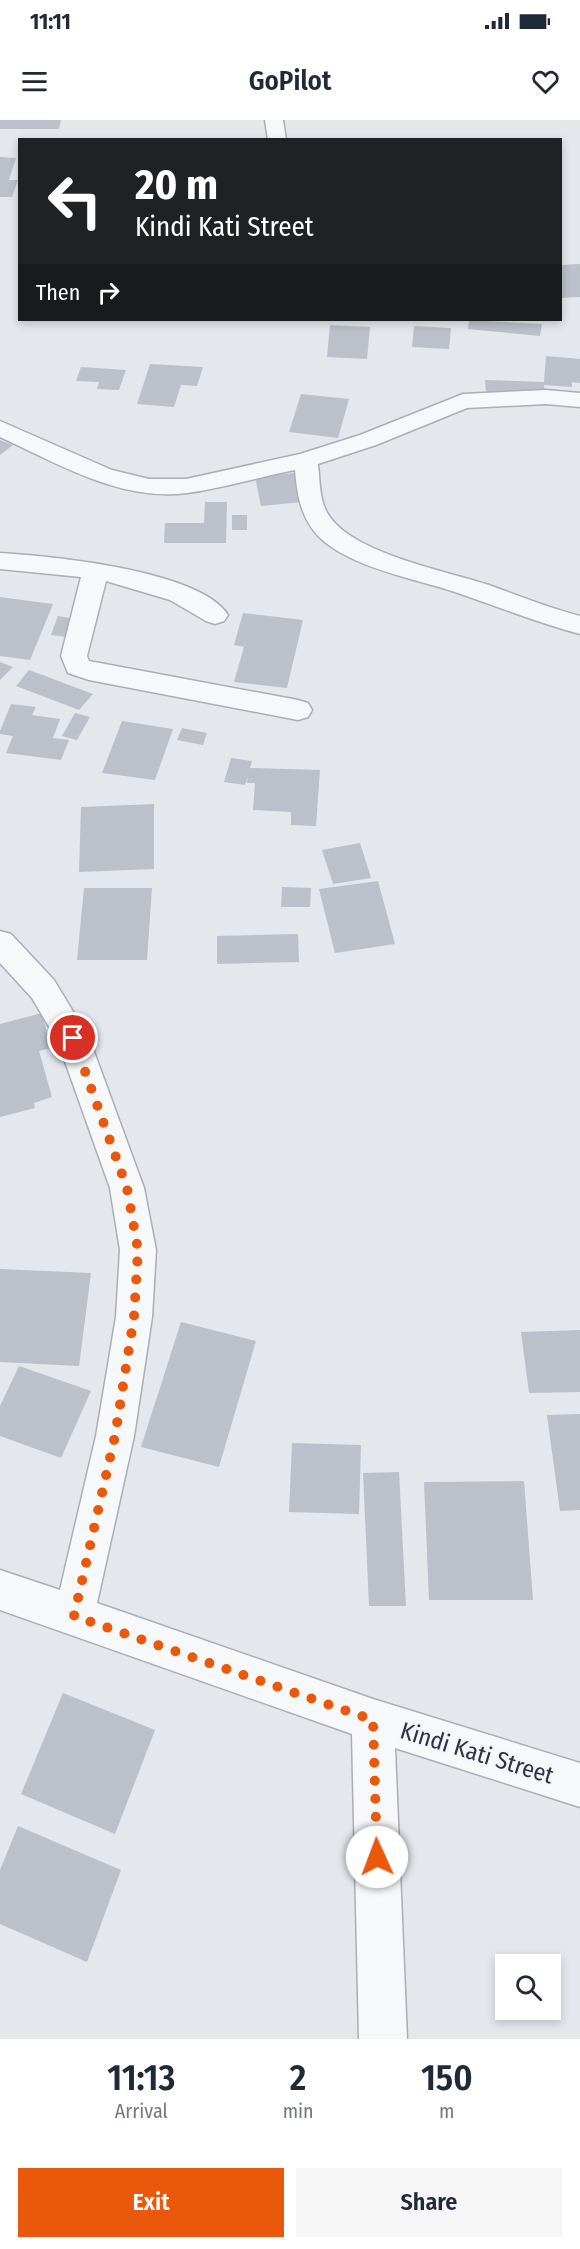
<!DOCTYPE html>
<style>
body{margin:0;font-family:"Fira Sans Condensed",sans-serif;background:#f6f6f7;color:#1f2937;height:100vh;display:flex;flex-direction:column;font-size:22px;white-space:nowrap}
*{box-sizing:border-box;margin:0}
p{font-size:20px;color:#747a83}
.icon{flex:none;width:33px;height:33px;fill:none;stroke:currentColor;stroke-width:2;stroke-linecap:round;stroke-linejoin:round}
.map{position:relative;height:1919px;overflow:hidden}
.details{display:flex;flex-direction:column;background:#fff;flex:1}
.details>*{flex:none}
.guide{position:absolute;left:18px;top:18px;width:544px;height:183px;border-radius:0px;box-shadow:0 3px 9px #0003;background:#202124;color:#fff;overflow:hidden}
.controls{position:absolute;left:495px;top:1834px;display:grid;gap:12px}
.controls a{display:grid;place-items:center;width:66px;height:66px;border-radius:0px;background:#fff;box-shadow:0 3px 9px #0003;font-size:30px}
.pin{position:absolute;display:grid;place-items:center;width:51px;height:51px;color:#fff;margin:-26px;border:3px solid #fff;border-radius:50%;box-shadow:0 2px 6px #0007}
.me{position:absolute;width:66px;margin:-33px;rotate:358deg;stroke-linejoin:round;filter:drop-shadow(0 0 4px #0008)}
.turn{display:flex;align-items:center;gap:21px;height:126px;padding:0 18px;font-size:27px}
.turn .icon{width:78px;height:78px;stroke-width:2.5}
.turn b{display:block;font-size:42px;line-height:51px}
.then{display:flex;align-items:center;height:57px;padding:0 18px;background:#0003;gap:12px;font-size:22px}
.eta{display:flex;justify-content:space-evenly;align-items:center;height:102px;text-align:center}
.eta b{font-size:36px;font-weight:600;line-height:42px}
.cta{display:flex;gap:12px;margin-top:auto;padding:12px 18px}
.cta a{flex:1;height:69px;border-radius:0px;background:#ea580c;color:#fff;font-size:24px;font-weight:600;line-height:69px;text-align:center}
.cta a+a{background:#f6f6f7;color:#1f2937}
.status{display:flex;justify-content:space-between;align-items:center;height:42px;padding:0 30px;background:#fff;direction:ltr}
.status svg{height:16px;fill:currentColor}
header{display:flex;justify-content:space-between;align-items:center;height:78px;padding:0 18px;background:#fff;font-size:27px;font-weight:600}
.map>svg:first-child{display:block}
</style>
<div class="status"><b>11:11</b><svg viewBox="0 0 49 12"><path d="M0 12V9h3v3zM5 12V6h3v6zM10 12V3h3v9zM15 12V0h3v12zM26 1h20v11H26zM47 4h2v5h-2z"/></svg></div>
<header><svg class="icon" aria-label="menu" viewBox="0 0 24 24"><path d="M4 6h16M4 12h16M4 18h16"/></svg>GoPilot<svg class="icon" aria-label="heart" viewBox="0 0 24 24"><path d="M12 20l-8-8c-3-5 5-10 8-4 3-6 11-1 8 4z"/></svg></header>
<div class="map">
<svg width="580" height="1919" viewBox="0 0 580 1919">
<rect width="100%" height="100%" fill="#e4e7ec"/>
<!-- building -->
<g fill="#bbc0ca">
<polygon points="0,0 61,0 59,9 0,9"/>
<polygon points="0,37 16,38 9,60 18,60 12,77 0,77"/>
<polygon points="580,144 580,177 561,178 561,145"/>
<polygon points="469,200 542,204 540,216 468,209"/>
<polygon points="330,205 370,207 367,239 327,237"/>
<polygon points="414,206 451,208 449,229 412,227"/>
<polygon points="546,236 580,239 580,263 572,262 572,267 544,265 545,274 486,272 485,260 544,262"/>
<polygon points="150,244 203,247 197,266 181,265 174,287 137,284"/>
<polygon points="81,247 126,250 119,270 97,269 99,262 76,261"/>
<polygon points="301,274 349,279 338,318 289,312"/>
<polygon points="0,320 13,325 0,335"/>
<polygon points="294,353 302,382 261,386 255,357"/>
<polygon points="205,382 227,382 226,423 164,423 165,403 204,403"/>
<rect x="232" y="395" width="15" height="15"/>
<polygon points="0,477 53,484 30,540 0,536"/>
<polygon points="243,493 303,500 287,568 234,562 244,527 234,525"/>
<polygon points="58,496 76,499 68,517 51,515"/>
<polygon points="0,542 13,547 0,560"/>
<polygon points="29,550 93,574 79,590 16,566"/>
<polygon points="11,584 36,587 32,595 60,599 53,618 69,620 61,640 6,633 13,616 0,614 0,611"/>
<polygon points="75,593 90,597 77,620 62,616"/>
<polygon points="122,601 173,609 155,660 102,653"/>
<polygon points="182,608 207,613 203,625 177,620"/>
<polygon points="231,638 252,641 250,648 320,650 316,706 291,705 291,692 253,690 255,663 247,663 248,657 245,665 224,662"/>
<polygon points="154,684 154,749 79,752 81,687"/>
<polygon points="360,723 371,758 333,764 322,730"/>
<polygon points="378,761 395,824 335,833 319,769"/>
<polygon points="282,767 311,768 310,787 281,787"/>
<polygon points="84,768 152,768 147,840 77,840"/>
<polygon points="298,814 299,842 217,844 217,816"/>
<polygon points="42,893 51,928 39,931 52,977 34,983 35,988 0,997 0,904"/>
<polygon points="0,1149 91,1153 79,1246 0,1242"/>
<polygon points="181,1202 256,1221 219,1347 141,1327"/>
<polygon points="580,1210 580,1272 529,1273 521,1212"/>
<polygon points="19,1246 91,1271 61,1338 0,1316 0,1286"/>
<polygon points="580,1294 580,1390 560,1391 547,1295"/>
<polygon points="292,1323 361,1325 359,1394 289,1392"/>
<polygon points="399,1352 406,1486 369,1486 363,1353"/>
<polygon points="524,1361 533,1480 429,1480 424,1362"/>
<polygon points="63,1573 155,1610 115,1714 21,1674"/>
<polygon points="18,1706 121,1750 87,1842 0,1804 0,1750"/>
</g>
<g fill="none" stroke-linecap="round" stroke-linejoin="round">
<!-- street casing -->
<g stroke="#a9aeb7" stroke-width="3">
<g id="street">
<polygon points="265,0 283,0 286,20 268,20"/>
<path d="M546 270 580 273V287L546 284 467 288 376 325 318 344C320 361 319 383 330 397 356 434 446 451 489 465 519 476 549 488 580 496V514C538 503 499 487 458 473 417 459 351 448 319 417 301 398 297 375 295 350 259 357 223 368 187 373 121 382 57 343 0 317V301L112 350 149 359H186L300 334 360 315 463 274Z"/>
<path d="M0 433C50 436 200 450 228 495L224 501 215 504 206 501 170 480 106 461 87 536 89 541 298 580 308 583 312 590 308 597 298 600 89 560 68 553 61 536 81 457 0 449Z"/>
<polygon points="0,811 11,814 54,860 89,918 144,1068 156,1130 152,1197 134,1316 97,1483 373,1579 580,1643 580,1687 395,1628 407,1919 359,1919 352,1614 0,1490 0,1450 60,1470 96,1316 116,1197 120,1130 110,1068 58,922 32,878 0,843"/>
</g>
</g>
<!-- street -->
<use href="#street" fill="#f7f8fa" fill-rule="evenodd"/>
</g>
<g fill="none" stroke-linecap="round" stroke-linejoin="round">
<!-- route -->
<polyline stroke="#ea580c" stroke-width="10" stroke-dasharray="0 18" points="73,918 127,1068 138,1130 134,1197 115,1316 74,1496 373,1600 377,1737"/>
</g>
<g text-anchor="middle" stroke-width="6" stroke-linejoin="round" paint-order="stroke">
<!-- near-street labels -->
<g font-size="24" fill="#2b3445" stroke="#f4f6f9">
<text transform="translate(477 1633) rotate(17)" y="8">Kindi Kati Street</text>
</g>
</g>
</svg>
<div class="controls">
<a><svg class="icon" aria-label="search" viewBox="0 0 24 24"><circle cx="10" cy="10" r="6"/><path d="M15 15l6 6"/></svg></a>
</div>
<div class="pin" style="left:73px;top:918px;background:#d93025"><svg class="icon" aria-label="arrive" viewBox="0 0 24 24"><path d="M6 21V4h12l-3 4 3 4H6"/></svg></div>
<svg class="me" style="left:377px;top:1737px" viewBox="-20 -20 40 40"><circle r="19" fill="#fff"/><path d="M0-13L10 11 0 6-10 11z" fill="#ea580c"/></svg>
<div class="guide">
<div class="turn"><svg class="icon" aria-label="left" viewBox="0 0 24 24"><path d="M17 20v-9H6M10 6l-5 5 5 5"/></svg><div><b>20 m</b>Kindi Kati Street</div></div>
<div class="then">Then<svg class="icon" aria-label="right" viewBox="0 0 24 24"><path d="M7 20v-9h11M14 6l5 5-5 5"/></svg></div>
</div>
</div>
<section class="details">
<div class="eta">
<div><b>11:13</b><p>Arrival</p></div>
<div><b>2</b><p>min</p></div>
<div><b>150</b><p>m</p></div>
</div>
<div class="cta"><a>Exit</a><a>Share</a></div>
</section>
